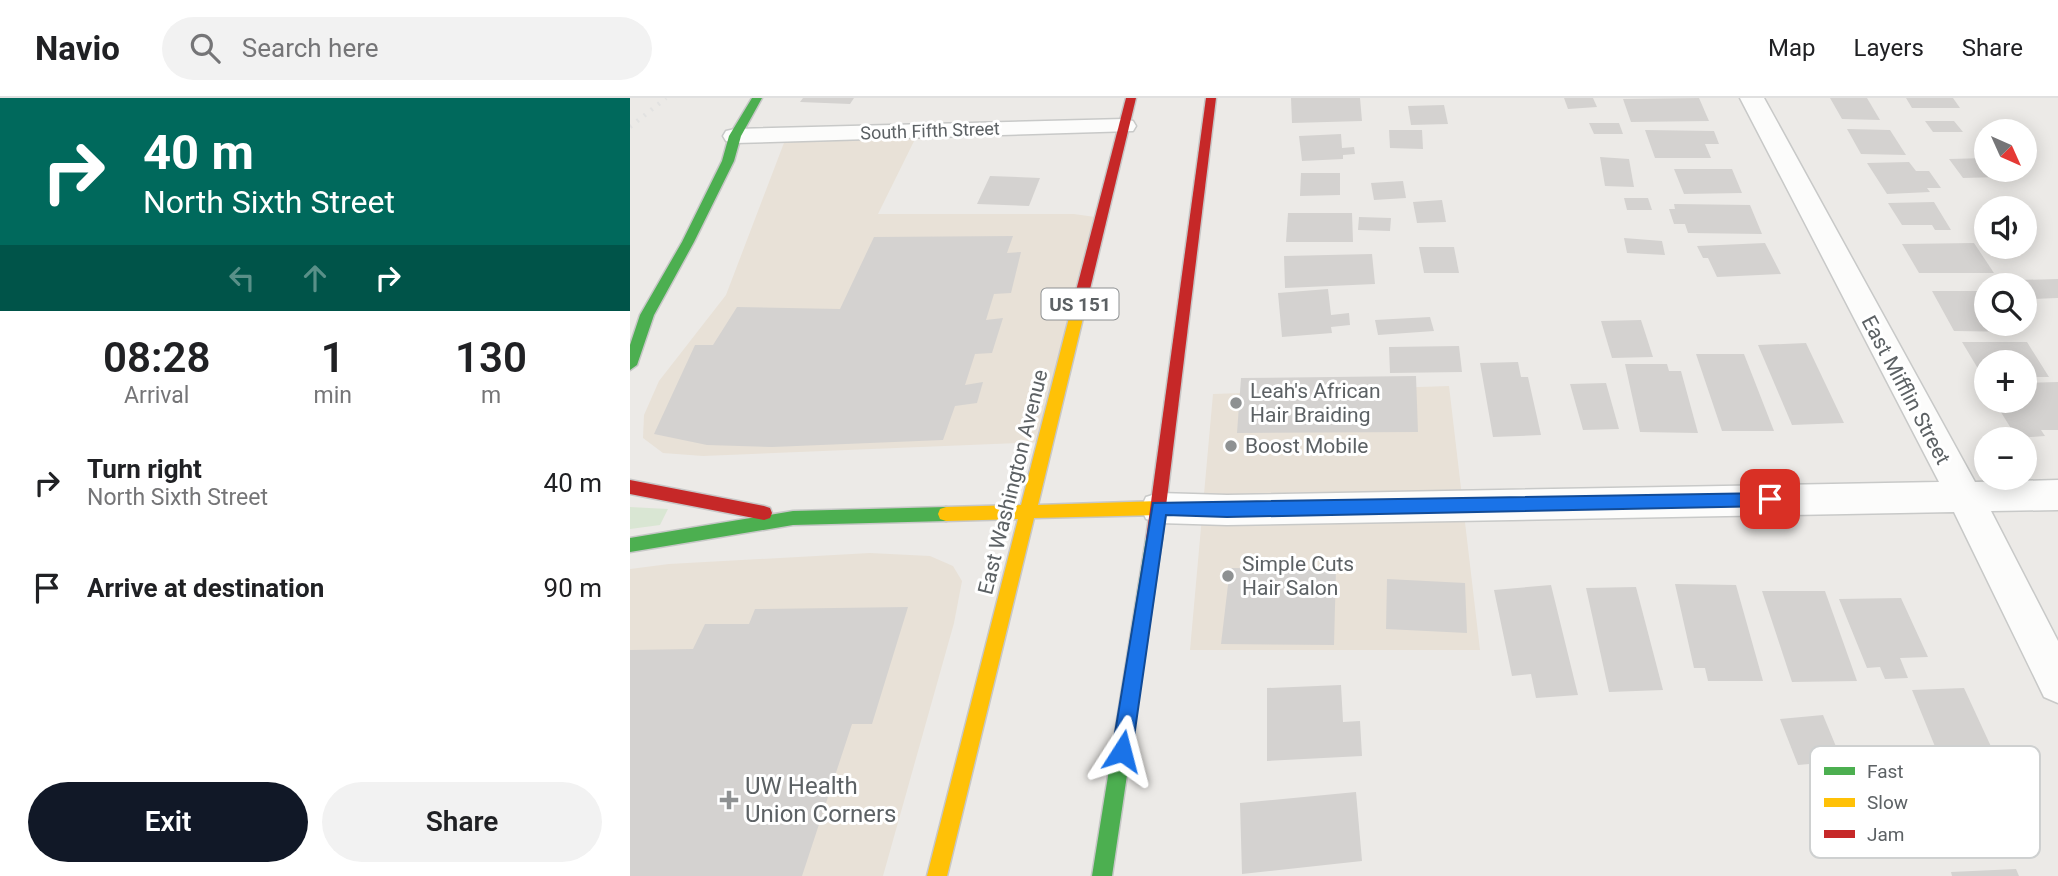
<!DOCTYPE html>
<meta charset="utf-8">
<style>
body{margin:0;font-family:Roboto,sans-serif;background:#f2f2f2;color:#202124;height:100vh;display:flex;flex-direction:column;font-size:26px;white-space:nowrap}
*{box-sizing:border-box;margin:0}
p{font-size:23px;color:#757577}
.icon{flex:none;width:38px;height:38px;fill:none;stroke:currentColor;stroke-width:2;stroke-linecap:round;stroke-linejoin:round}
.map{position:relative;flex:1;overflow:hidden}
.sheet{display:flex;flex-direction:column;background:#fff;width:630px}
.sheet>*{flex:none}
.top-card{background:#00695c;color:#fff;overflow:hidden}
.needle{width:46px;rotate:135deg}
.controls{position:absolute;left:1344px;top:21px;display:grid;gap:14px}
.controls a{display:grid;place-items:center;width:63px;height:63px;border-radius:50%;background:#fff;box-shadow:0 4px 18px #0003;font-size:35px}
.pin{position:absolute;display:grid;place-items:center;width:60px;height:60px;color:#fff;margin:-30px;border-radius:14px;box-shadow:0 4px 10px #0006}
.me{position:absolute;width:77px;margin:-38px;rotate:9deg;stroke-linejoin:round;filter:drop-shadow(0 0 5px #0008)}
.turn{display:flex;align-items:center;gap:24px;height:147px;padding:0 28px;font-size:32px}
.turn .icon{width:91px;height:91px;stroke-width:2.5}
.turn b{display:block;font-size:49px;line-height:60px}
.lanes{display:flex;align-items:center;height:66px;padding:0 28px;background:#0003;justify-content:center;gap:35px;direction:ltr}
.lanes .off{opacity:.35}
.eta{display:flex;justify-content:space-evenly;align-items:center;height:119px;text-align:center}
.eta b{font-size:42px;font-weight:600;line-height:49px}
.cta{display:flex;gap:14px;margin-top:auto;padding:14px 28px}
.cta a{flex:1;height:80px;border-radius:42px;background:#111827;color:#fff;font-size:28px;font-weight:600;line-height:80px;text-align:center}
.cta a+a{background:#f2f2f2;color:#202124}
ul{padding:0;list-style:none}
li{display:flex;align-items:center;gap:21px;height:105px;padding:0 28px}
li div{flex:1}
li b{display:block;font-size:26px}
li em{font-style:normal}
header{display:flex;align-items:center;gap:42px;box-sizing:border-box;height:98px;padding:0 35px;background:#fff;border-bottom:2px solid #e0e0e0}
header strong{font-size:33px}
nav{display:flex;gap:38px;margin-inline-start:auto;font-size:24px}
.search{width:490px;height:63px;background:#f2f2f2;display:flex;align-items:center;gap:18px;box-sizing:border-box;padding:0 24px;border-radius:38px;color:#757577;font-size:26px}
main{display:flex;flex:1;min-height:0}
.map>svg:first-child{display:block}
</style>
<header>
<strong>Navio</strong>
<div class="search"><svg class="icon" aria-label="search" viewBox="0 0 24 24"><circle cx="10" cy="10" r="6"/><path d="M15 15l6 6"/></svg>Search here</div>
<nav><a>Map</a><a>Layers</a><a>Share</a></nav>
</header>
<main>
<section class="sheet">
<div class="top-card">
<div class="turn"><svg class="icon" aria-label="right" viewBox="0 0 24 24"><path d="M7 20v-9h11M14 6l5 5-5 5"/></svg><div><b>40 m</b>North Sixth Street</div></div>
<div class="lanes"><svg class="icon off" aria-label="left" viewBox="0 0 24 24"><path d="M17 20v-9H6M10 6l-5 5 5 5"/></svg><svg class="icon off" aria-label="ahead" viewBox="0 0 24 24"><path d="M12 20V5M6 11l6-6 6 6"/></svg><svg class="icon" aria-label="right" viewBox="0 0 24 24"><path d="M7 20v-9h11M14 6l5 5-5 5"/></svg></div>
</div>
<div class="eta">
<div><b>08:28</b><p>Arrival</p></div>
<div><b>1</b><p>min</p></div>
<div><b>130</b><p>m</p></div>
</div>
<ul>
<li><svg class="icon" aria-label="right" viewBox="0 0 24 24"><path d="M7 20v-9h11M14 6l5 5-5 5"/></svg><div><b>Turn right</b><p>North Sixth Street</p></div><em>40 m</em></li>
<li><svg class="icon" aria-label="arrive" viewBox="0 0 24 24"><path d="M6 21V4h12l-3 4 3 4H6"/></svg><div><b>Arrive at destination</b></div><em>90 m</em></li>
</ul>
<div class="cta"><a>Exit</a><a>Share</a></div>
</section>
<div class="map">
<svg width="1428" height="778" viewBox="0 0 1428 778">
<rect width="100%" height="100%" fill="#eceae7"/>
<!-- commercial -->
<g fill="#e8e1d7">
<polygon points="289,33 248,116 444,116 472,120 414,344 73,358 33,355 13,340 14,317 29,283 96,197 157,37"/>
<polygon points="819,288 850,552 560,552 583,296"/>
<polygon points="240,455 300,458 323,468 332,483 324,525 253,778 0,778 0,471 39,466"/>
</g>
<!-- green -->
<polygon fill="#d9e6d3" points="0,409 38,411 30,427 0,431"/>
<!-- building -->
<g fill="#d4d2d0">
<polygon points="173,0 224,0 220,6 170,4"/>
<polygon points="661,0 730,0 732,23 662,25"/>
<polygon points="934,0 963,0 967,9 938,11"/>
<polygon points="1069,0 1079,23 1001,24 993,1"/>
<polygon points="1200,0 1237,0 1250,22 1212,21"/>
<polygon points="1276,0 1323,0 1330,10 1282,10"/>
<polygon points="814,7 818,26 781,27 778,8"/>
<polygon points="1295,23 1324,23 1333,34 1303,34"/>
<polygon points="959,25 989,25 993,36 964,36"/>
<polygon points="1217,31 1260,32 1276,57 1231,56"/>
<polygon points="759,32 792,32 793,51 760,50"/>
<polygon points="1015,32 1084,33 1089,46 1075,46 1081,60 1025,60"/>
<polygon points="711,36 712,50 724,49 725,56 713,57 713,61 672,63 669,38"/>
<polygon points="970,59 999,61 1004,89 975,88"/>
<polygon points="1356,60 1356,72 1365,72 1371,79 1333,80 1319,61"/>
<polygon points="1279,64 1286,73 1299,73 1311,90 1297,90 1300,94 1257,96 1237,65"/>
<polygon points="1044,71 1102,71 1112,95 1054,96"/>
<polygon points="671,75 710,75 710,97 670,98"/>
<polygon points="360,78 410,80 399,108 347,106"/>
<polygon points="773,83 776,100 744,102 741,85"/>
<polygon points="994,100 1018,100 1022,112 997,112"/>
<polygon points="812,102 816,124 787,125 783,104"/>
<polygon points="1304,104 1321,132 1305,132 1302,127 1272,127 1258,105"/>
<polygon points="1044,106 1120,107 1132,136 1058,135 1055,126 1044,126 1039,111 1045,111"/>
<polygon points="658,115 722,115 723,144 656,144"/>
<polygon points="729,119 761,120 760,133 728,132"/>
<polygon points="383,138 377,155 391,154 381,195 364,196 356,222 373,220 362,255 345,256 335,287 353,284 347,305 325,308 313,342 142,349 77,347 24,336 65,247 83,247 107,209 210,211 244,139"/>
<polygon points="994,140 1032,143 1035,157 997,155"/>
<polygon points="1135,145 1151,176 1087,179 1078,160 1073,160 1067,148"/>
<polygon points="1344,145 1364,175 1289,175 1272,146"/>
<polygon points="789,149 824,149 829,175 794,175"/>
<polygon points="742,156 745,186 655,190 654,158"/>
<polygon points="1428,181 1428,200 1402,201 1389,182"/>
<polygon points="698,191 701,217 719,215 720,227 701,229 702,235 652,239 648,195"/>
<polygon points="1302,193 1356,193 1356,226 1386,226 1391,234 1324,233"/>
<polygon points="800,219 804,233 748,237 745,222"/>
<polygon points="1011,222 1023,259 982,260 971,223"/>
<polygon points="1332,244 1397,244 1419,279 1395,279 1395,264 1356,264 1356,279 1353,279"/>
<polygon points="1176,245 1214,325 1162,327 1128,247"/>
<polygon points="829,248 832,274 760,275 759,249"/>
<polygon points="1066,256 1114,256 1144,333 1092,333"/>
<polygon points="888,264 891,279 898,279 911,337 863,339 850,265"/>
<polygon points="995,266 1037,266 1039,273 1051,273 1068,335 1010,334"/>
<polygon points="786,278 788,334 607,335 611,280"/>
<polygon points="1428,284 1428,332 1411,332 1415,338 1387,340 1364,303 1395,303 1395,285"/>
<polygon points="976,285 989,331 953,332 940,286"/>
<polygon points="600,470 706,471 704,547 591,546"/>
<polygon points="757,481 835,485 837,535 756,531"/>
<polygon points="1045,486 1106,487 1133,583 1078,583 1075,570 1064,570"/>
<polygon points="921,487 948,597 906,600 901,576 882,578 864,492"/>
<polygon points="1006,489 1033,592 979,594 956,490"/>
<polygon points="1132,493 1195,493 1227,583 1162,584"/>
<polygon points="1271,500 1298,559 1270,560 1278,580 1255,581 1250,569 1237,570 1209,501"/>
<polygon points="278,509 242,626 222,626 172,778 0,778 0,552 63,551 75,526 119,526 125,511"/>
<polygon points="711,587 713,624 730,623 732,658 637,663 637,590"/>
<polygon points="1334,590 1364,655 1308,656 1282,592"/>
<polygon points="1193,617 1212,663 1168,667 1150,621"/>
<polygon points="726,694 732,763 612,776 610,705"/>
<polygon points="1386,771 1389,778 1322,778 1321,774"/>
</g>
<g fill="none" stroke-linecap="round" stroke-linejoin="round">
<!-- street casing -->
<g stroke="#c8c9c8" stroke-width="3">
<g id="street">
<polygon points="1110,0 1134,0 1345,384 1428,382 1428,412 1361,413 1428,543 1428,605 1414,599 1324,414 597,427 529,425 516,421 511,410 516,399 529,395 597,397 1309,384"/>
<polygon points="494,21 503,23 506,28 503,33 105,45 96,43 93,38 96,33 105,31"/>
</g>
</g>
<!-- fast casing -->
<g stroke="#c7c7c7" stroke-width="3">
<g id="fast">
<polygon points="122,0 132,0 111,38 104,63 64,144 24,217 7,267 0,272 0,247 10,217 52,144 92,63 99,38"/>
<polygon points="316,409 322,411 324,416 322,421 316,423 163,427 0,454 0,440 163,413"/>
<polygon points="524,434 530,436 532,441 482,778 462,778 516,441 518,436"/>
</g>
</g>
<!-- slow casing -->
<g stroke="#c7c7c7" stroke-width="3">
<polygon id="slow" points="447,211 454,216 408,407 529,403 535,405 537,410 535,415 529,417 404,420 317,778 297,778 388,421 316,423 310,421 308,416 310,411 316,409 391,407 440,216"/>
</g>
<!-- jam casing -->
<g stroke="#c7c7c7" stroke-width="3">
<g id="jam">
<polygon points="496,0 506,0 454,216 447,221 440,216"/>
<polygon points="576,0 586,0 532,441 530,446 524,448 518,446 516,441"/>
<polygon points="0,382 134,408 140,410 142,415 140,420 134,422 0,396"/>
</g>
</g>
<!-- street -->
<use href="#street" fill="#fcfcfb" fill-rule="evenodd"/>
<!-- fast -->
<use href="#fast" fill="#4caf50" fill-rule="evenodd"/>
<!-- slow -->
<use href="#slow" fill="#ffc107" fill-rule="evenodd"/>
<!-- jam -->
<use href="#jam" fill="#c62828" fill-rule="evenodd"/>
<!-- rail -->
<polyline stroke="#e2e2e1" stroke-width="4.5" stroke-dasharray="2 7" stroke-linecap="butt" points="0,29 36,0"/>
</g>
<!-- route -->
<polygon fill="#1a73e8" stroke="#114b97" stroke-width="2" points="1140,395 1148,401 1140,408 597,419 536,417 502,653 499,660 492,662 485,660 482,653 523,405"/>
<!-- markers -->
<g fill="#8e9192" stroke="#fff" stroke-width="2.5">
<circle cx="606" cy="305" r="7"/>
<circle cx="601" cy="348" r="7"/>
<circle cx="598" cy="478" r="7"/>
<path d="M95.5 691.5h7v7h7v7h-7v7h-7v-7h-7v-7h7z"/>
</g>
<g text-anchor="middle" stroke-width="6" stroke-linejoin="round" paint-order="stroke">
<!-- far-street labels -->
<g font-size="18" fill="#5c6164" stroke="#fff">
<text transform="translate(300 33) rotate(-2)" y="6">South Fifth Street</text>
</g>
<!-- shield labels -->
<rect fill="#fff" stroke="#8d9092" stroke-width="2" x="411.5" y="190.5" width="77" height="31" rx="5"/>
<g font-size="19" font-weight="bold" fill="#5c6164">
<text x="450" y="213">US 151</text>
</g>
<!-- street labels -->
<g font-size="21" fill="#5c6164" stroke="#fff">
<text transform="translate(1276 292) rotate(62)" y="7">East Mifflin Street</text>
<text transform="translate(383 384) rotate(-76)" y="7">East Washington Avenue</text>
</g>
<!-- poi labels -->
<g font-size="21" fill="#5c6164" stroke="#fff" text-anchor="start">
<text x="620" y="300">Leah's African<tspan x="620" dy="24">Hair Braiding</tspan></text>
<text x="615" y="355">Boost Mobile</text>
<text x="612" y="473">Simple Cuts<tspan x="612" dy="24">Hair Salon</tspan></text>
</g>
<!-- near-poi labels -->
<g font-size="24" fill="#5c6164" stroke="#fff" text-anchor="start">
<text x="115" y="696">UW Health<tspan x="115" dy="28">Union Corners</tspan></text>
</g>
</g>
<!-- legend -->
<rect x="1180" y="648" width="230" height="112" rx="10" fill="#fff" stroke="#ced0d0" stroke-width="2"/>
<rect x="1194" y="669" width="31" height="8" fill="#4caf50"/>
<rect x="1194" y="700" width="31" height="9" fill="#ffc107"/>
<rect x="1194" y="732" width="31" height="8" fill="#c62828"/>
<g font-size="19" fill="#5c6164">
<text x="1237" y="680">Fast</text>
<text x="1237" y="711">Slow</text>
<text x="1237" y="743">Jam</text>
</g>
</svg>
<div class="controls">
<a><svg class="needle" viewBox="-14 -14 28 28"><path d="M0-13l5 13h-10z" fill="#e53935"/><path d="M0 13l5-13h-10z" fill="#757577"/></svg></a>
<a><svg class="icon" aria-label="sound" viewBox="0 0 24 24"><path d="M4 9h4l5-4v14l-5-4H4zM17 9q2 3 0 6"/></svg></a>
<a><svg class="icon" aria-label="search" viewBox="0 0 24 24"><circle cx="10" cy="10" r="6"/><path d="M15 15l6 6"/></svg></a>
<a>+</a>
<a>−</a>
</div>
<div class="pin" style="left:1140px;top:401px;background:#d93025"><svg class="icon" aria-label="arrive" viewBox="0 0 24 24"><path d="M6 21V4h12l-3 4 3 4H6"/></svg></div>
<svg class="me" style="left:492px;top:653px" viewBox="-20 -20 40 40"><path d="M0-17L14 15 0 8-14 15z" fill="#1a73e8" stroke="#fff" stroke-width="4"/></svg>
</div>
</main>
